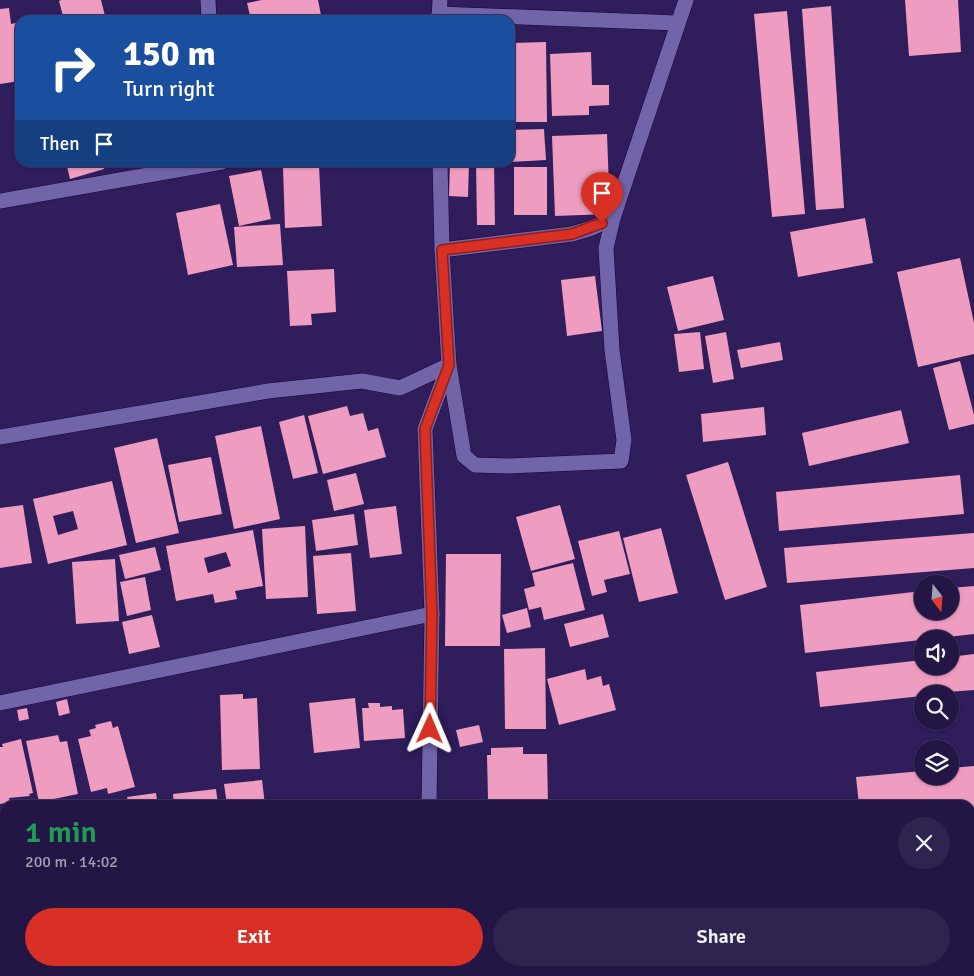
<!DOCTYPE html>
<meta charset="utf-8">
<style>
body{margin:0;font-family:Signika,sans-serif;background:#2f2350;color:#f1f3f6;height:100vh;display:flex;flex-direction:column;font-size:19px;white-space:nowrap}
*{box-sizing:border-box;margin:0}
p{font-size:16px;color:#a39fb3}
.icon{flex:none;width:28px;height:28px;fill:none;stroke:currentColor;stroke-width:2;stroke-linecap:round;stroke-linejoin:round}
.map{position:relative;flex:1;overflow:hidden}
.sheet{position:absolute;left:0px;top:800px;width:975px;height:176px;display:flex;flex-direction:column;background:#231645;border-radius:15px 15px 0 0;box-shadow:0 1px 4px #0004,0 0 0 1px #40355e}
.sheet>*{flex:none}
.guide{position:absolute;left:15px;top:15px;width:500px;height:152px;border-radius:15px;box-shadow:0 1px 4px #0004,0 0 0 1px #40355e;background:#1a4fa0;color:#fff;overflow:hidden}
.needle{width:32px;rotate:163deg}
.tools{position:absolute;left:914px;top:575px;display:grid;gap:10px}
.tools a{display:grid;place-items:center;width:45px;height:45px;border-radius:50%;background:#231645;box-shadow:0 1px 4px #0004,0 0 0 1px #40355e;font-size:25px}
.pin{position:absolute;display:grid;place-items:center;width:42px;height:42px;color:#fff;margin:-51px -21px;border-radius:50% 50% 50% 0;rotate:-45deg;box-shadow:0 0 5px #0007}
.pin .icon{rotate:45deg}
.me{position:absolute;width:55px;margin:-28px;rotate:1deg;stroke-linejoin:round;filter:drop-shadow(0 0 4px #0008)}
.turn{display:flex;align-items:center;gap:18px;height:105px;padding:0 25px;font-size:22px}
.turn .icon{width:65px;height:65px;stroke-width:2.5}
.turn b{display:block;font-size:35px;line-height:42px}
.then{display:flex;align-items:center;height:48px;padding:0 25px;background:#0003;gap:10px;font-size:19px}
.round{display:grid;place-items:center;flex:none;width:52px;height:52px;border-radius:26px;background:#2f2350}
.headline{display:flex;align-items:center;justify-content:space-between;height:85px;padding:0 25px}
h1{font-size:30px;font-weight:600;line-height:38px;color:#1e9e55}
.button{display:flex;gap:10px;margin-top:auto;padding:10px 25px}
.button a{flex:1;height:58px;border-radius:30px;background:#d93025;color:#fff;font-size:20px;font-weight:600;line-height:58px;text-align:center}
.button a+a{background:#2f2350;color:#f1f3f6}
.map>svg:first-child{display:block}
</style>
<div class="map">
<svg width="974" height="976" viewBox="0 0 974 976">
<rect width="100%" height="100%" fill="#2f1d5c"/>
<!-- building -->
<g fill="#ee9cc0" fill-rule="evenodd">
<polygon points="61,0 101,0 106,20 64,20 59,1"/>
<polygon points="262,0 318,0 322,20 251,20 247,3"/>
<polygon points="905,0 958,0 961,52 909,56"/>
<polygon points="831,6 844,208 816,210 802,9"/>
<polygon points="9,8 11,24 20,22 20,81 0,84 0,9"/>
<polygon points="787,11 805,214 772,217 754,14"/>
<polygon points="546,42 547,122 510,122 510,43"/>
<polygon points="591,52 592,85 609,85 609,105 589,106 589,115 552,116 550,54"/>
<polygon points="544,129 546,160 510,162 510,130"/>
<polygon points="607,134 610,214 555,216 552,136"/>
<polygon points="66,162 103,162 104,169 70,179"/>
<polygon points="450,162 469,162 468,197 449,196"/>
<polygon points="476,162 494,162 495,225 477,225"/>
<polygon points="319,166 322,226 285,228 283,168"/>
<rect x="514" y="167" width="33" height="48"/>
<polygon points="261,170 271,219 239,226 229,176"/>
<polygon points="220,204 233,265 188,275 176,213"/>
<polygon points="865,218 873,263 798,277 790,232"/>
<polygon points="280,224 283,265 237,267 234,227"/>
<polygon points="960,258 974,323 974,354 918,367 897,272"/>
<polygon points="334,269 336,312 311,314 312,325 290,326 287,271"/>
<polygon points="595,276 602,331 567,336 561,280"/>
<polygon points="713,276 724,320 678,331 667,287"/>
<polygon points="700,332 704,369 679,372 674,334"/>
<polygon points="726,332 734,379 713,383 705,336"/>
<polygon points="780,342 783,360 741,368 737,350"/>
<polygon points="960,361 974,415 974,424 949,430 933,368"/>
<polygon points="347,406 350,416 363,413 368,431 378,428 386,457 323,474 308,416"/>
<polygon points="764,407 766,435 703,442 701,414"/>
<polygon points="901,410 909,443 809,466 802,433"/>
<polygon points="304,415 318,473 293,479 279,422"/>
<polygon points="261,426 280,519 234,529 215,436"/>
<polygon points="157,438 179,533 136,543 114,448"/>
<polygon points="211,457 222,514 179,522 168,465"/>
<polygon points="728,462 767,587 725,600 686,475"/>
<polygon points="356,473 364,504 334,511 327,480"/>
<polygon points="960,475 964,514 779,531 776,492"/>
<path d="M112 481 127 545 48 564 33 499ZM73 511 78 529 58 535 53 516Z"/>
<polygon points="23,505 32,563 0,568 0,508"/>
<polygon points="560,505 575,559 531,571 516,517"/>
<polygon points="396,506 402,554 370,558 364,510"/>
<polygon points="354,514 358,545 316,551 312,520"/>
<polygon points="305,526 308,597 266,599 262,529"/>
<polygon points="661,528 678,593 639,602 623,538"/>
<path d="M253 530 263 586 235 591 237 599 215 603 213 594 176 601 166 546ZM226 552 231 566 208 573 204 558Z"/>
<polygon points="619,531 630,574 604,580 607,592 592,596 578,541"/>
<polygon points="974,533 974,568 787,583 784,548"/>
<polygon points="155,547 161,570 125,579 119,555"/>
<polygon points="351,553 356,611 317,614 313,556"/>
<polygon points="446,554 501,554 500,646 445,646"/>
<polygon points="115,559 119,621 76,624 72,562"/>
<polygon points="573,563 585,610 544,620 541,607 529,610 524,589 535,586 532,573"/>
<polygon points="145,577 151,610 127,616 120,582"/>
<polygon points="974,586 974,634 805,653 800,605 922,591 922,611 950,611 950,588"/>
<polygon points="527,608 531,627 507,633 502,615"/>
<polygon points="603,614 609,637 570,647 564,624"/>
<polygon points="152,615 160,647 129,654 122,622"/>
<polygon points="545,648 546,729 505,729 504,649"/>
<polygon points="974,654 974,690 922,694 922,696 820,707 816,672 922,660 922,666 950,666 950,657"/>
<polygon points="585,669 587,680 601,676 603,686 609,684 616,710 559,725 547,679"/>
<polygon points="243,694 243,699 257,698 260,769 222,770 220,695"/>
<polygon points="355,698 360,748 314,753 309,703"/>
<polygon points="67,699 70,713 59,716 56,702"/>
<polygon points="368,703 380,703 380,707 392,706 392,710 403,709 405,738 364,741 362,708 369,708"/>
<polygon points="27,708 29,719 19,721 17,710"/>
<polygon points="111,721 113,728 118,726 135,787 108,794 107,788 91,792 78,739 91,736 89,730 96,728 95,725"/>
<polygon points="479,725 483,742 460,747 456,730"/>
<polygon points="58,735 60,742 67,741 78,794 39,802 26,741"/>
<polygon points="21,739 33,793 29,794 30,796 9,798 10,802 0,804 0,747 3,747 2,744"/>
<polygon points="523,747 523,754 547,754 548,804 497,805 496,799 488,800 487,755 491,755 491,748"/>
<polygon points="974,766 974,811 970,811 970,805 859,805 856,777 922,771 922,776 950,776 950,768"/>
<polygon points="262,780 265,805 227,805 224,784"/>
<polygon points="216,789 218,805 174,805 173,794"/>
<polygon points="156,793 157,800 168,799 169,805 129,805 127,797"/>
<polygon points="105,971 149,971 150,976 106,976"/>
<polygon points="261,971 301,971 302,976 264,976"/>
<polygon points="311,971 347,971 347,976 312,976"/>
<polygon points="460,971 523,971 523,972 515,974 516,976 461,976"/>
</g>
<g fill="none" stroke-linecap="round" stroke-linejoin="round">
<!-- minor casing -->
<g stroke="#19003f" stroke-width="16">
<g id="minor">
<polyline points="208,0 209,20"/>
<polyline points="439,14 677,23"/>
<polyline points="439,20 440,0"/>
<polyline points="0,201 222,162"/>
<polyline points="442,250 572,234 592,228 613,218 686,0"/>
<polyline points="0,437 268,391 362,381 400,388 449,365 464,456 475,465 508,466 621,461 624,440 612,350 606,248 613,218"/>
<polyline points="0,703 432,614"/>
<polyline points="429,805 432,614 425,429 449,365 442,250 440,162"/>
<polyline points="0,866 5,876"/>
<polyline points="44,976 44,971"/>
</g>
</g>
<!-- minor -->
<use href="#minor" stroke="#7264a9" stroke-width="15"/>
</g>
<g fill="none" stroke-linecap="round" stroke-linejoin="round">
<!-- route casing -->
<g stroke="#8d1f18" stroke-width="12">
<polyline id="route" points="430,729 432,614 425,429 449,365 442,250 572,234 602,223"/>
</g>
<!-- route -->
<use href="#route" stroke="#d93025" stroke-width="9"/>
</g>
</svg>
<div class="tools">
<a><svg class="needle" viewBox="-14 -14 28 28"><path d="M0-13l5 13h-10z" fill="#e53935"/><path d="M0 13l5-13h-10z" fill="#a39fb3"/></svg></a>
<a><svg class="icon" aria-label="sound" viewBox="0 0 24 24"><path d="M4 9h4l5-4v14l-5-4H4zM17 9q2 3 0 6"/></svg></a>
<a><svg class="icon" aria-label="search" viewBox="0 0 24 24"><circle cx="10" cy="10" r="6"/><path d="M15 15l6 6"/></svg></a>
<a><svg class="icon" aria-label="layers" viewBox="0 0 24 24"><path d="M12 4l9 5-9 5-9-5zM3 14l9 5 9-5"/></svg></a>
</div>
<div class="pin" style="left:602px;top:223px;background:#d93025"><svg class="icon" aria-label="arrive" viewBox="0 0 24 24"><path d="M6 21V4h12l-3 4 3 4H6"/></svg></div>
<svg class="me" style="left:430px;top:729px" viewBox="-20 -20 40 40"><path d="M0-17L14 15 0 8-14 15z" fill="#d93025" stroke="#fff" stroke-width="4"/></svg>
<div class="guide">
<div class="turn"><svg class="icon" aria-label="right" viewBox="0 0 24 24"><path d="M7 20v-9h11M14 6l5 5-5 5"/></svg><div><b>150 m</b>Turn right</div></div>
<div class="then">Then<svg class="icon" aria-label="arrive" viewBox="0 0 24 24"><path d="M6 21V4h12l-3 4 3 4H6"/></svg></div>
</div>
<section class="sheet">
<div class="headline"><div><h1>1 min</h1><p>200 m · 14:02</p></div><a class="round"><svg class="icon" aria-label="close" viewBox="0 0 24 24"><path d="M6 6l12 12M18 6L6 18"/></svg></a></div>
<div class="button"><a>Exit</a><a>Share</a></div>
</section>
</div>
